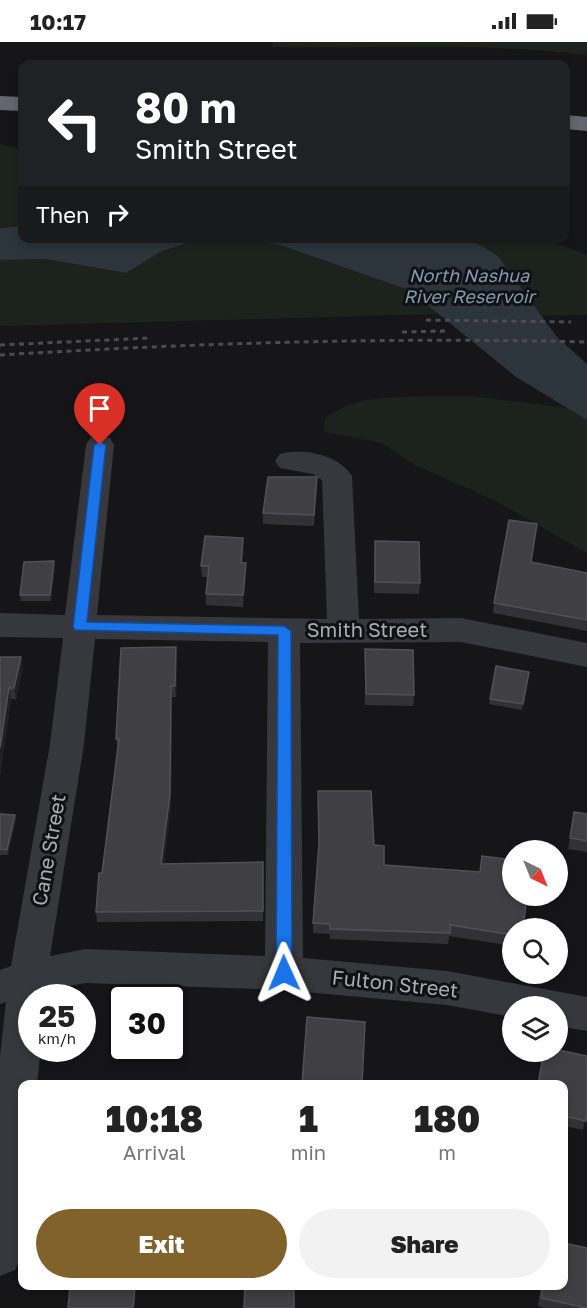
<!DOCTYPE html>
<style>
body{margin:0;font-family:"Golos Text",sans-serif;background:#f2f2f2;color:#222;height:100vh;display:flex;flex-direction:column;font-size:22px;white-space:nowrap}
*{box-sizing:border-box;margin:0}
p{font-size:20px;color:#767676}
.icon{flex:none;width:33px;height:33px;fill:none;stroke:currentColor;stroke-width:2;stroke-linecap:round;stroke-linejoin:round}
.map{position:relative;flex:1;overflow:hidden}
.panel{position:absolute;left:18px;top:1038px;width:550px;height:210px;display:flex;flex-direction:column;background:#fff;border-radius:12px;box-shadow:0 3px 9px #0003}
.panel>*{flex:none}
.banner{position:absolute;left:18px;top:18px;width:552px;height:183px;border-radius:12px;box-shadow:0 3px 9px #0003;background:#202124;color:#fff;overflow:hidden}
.needle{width:39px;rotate:137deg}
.controls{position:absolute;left:502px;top:798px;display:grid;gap:12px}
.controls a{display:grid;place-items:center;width:66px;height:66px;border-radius:50%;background:#fff;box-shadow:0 3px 9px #0003;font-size:30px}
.speed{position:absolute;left:18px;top:942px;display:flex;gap:12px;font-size:30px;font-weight:700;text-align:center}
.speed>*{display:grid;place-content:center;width:78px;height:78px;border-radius:50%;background:#fff;box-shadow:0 3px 9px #0003;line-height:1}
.speed small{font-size:15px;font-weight:400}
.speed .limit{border:3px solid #111;border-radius:9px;background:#fff;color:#111}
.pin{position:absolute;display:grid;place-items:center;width:51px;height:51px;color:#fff;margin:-62px -26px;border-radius:50% 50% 50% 0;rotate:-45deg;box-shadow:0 0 6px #0007}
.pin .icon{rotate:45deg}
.me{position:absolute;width:66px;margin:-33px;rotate:359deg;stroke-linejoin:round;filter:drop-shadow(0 0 4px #0008)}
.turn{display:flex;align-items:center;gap:21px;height:126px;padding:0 18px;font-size:27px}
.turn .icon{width:78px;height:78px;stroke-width:2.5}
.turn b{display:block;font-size:42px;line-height:51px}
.then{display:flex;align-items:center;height:57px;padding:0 18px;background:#0003;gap:12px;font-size:22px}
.eta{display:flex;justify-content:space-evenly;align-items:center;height:102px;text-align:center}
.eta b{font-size:36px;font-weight:800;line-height:42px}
.button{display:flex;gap:12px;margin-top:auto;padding:12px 18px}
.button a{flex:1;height:69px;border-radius:36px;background:#80622a;color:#fff;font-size:24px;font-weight:800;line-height:69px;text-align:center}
.button a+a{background:#f2f2f2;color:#222}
.status{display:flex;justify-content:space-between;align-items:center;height:42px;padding:0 30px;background:#fff;direction:ltr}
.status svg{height:16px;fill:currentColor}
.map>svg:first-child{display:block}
</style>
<div class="status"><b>10:17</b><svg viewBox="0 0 49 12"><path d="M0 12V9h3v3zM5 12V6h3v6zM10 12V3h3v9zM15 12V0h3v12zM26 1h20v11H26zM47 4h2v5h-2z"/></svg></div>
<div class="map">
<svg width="587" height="1266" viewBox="0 0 587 1266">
<rect width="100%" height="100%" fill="#161618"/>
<!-- green -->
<g fill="#1c231d">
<path d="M273 0H587V13C483 0 377 7 272 5Z"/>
<polygon points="0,102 22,108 22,184 0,186"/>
<polygon points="202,197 277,202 409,248 438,272 0,284 0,218 46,217 126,231 162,209"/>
<polygon points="470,197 545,197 587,213 587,273 542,274 498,214"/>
<path d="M425 354H471L568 366 587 378V511L496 459 415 423 382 401 324 390 325 377C353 353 390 356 425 354Z"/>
</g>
<!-- water -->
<polygon fill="#2c353c" points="22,184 22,196 470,197 498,214 557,295 587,322 587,378 516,335 409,248 277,202 201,197 162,209 126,231 46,217 0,218 0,186"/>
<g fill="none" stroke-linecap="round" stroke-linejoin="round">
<!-- minor -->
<path fill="#37383d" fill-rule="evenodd" d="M100 394 110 396 114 403 97 573 327 577 322 438 313 432 280 426 275 419 280 412C303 406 338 412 352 434L359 577 461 576 587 601V625L461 600 300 601 303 916 447 929 587 955V989L558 984V964H513V975L447 963 284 948 86 941 46 948 45 956H32V1006H41L37 1042H22V1213L15 1228 0 1234V1014L6 960 0 962V928L11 924 50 702 63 596 0 595V571L65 573 86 403 90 396ZM95 597 268 600 265 914 86 907 50 914 84 702Z"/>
<!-- highway -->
<g fill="#63666e" fill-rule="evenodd">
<polygon points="0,54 22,55 22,69 0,68"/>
<polygon points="566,73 587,75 587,89 566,87"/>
</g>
<!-- rail -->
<g stroke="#4a4c52" stroke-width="3" stroke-dasharray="5 4.5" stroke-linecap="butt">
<polyline points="426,278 571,280"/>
<polyline points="402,290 447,289"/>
<polyline points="0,303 150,296"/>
<path d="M0 313C196 301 391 295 587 300"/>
</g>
</g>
<!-- wall -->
<g fill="#323236">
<polygon points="317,435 314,484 263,482 263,471"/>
<polygon points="375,499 420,541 419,552 374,551"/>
<polygon points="244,507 242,521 246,532 243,565 206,563 206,552 208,535 202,535 201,524"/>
<polygon points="54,519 55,525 51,559 21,559 20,553"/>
<polygon points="531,520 587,531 587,589 493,571 494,561"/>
<polygon points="365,607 414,653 413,664 365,663"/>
<polygon points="0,615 23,626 16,657 11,657 0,733"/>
<polygon points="177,616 176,655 172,655 171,763 164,822 263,820 263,879 97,880 96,870 102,831 118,708 116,697"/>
<polygon points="529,630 522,668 489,662 490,657"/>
<polygon points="574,770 587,772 587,810 568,807"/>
<polygon points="0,772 15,773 16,778 8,813 0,813"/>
<polygon points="374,803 384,823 513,886 513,904 449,894 448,902 330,897 330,892 313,891 313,881"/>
<polygon points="558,1008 587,1014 587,1069 583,1088 564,1084 564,1042 538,1042 544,1010 558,1010"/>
<polygon points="70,1244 169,1244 137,1245"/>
<polygon points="245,1244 393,1244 393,1246"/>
<polygon points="541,1244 564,1244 587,1266 545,1266 538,1264"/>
</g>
<!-- shaded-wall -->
<g fill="#212124">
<polygon points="243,496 244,507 241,532 241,521"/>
<polygon points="54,519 55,525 51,559 50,553"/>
<polygon points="246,521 246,532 243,565 243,553"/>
<polygon points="176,605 177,616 176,655 175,644"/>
<polygon points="21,615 23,626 16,657 14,646"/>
<polygon points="171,644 172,655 171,763 163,832 161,822"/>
<polygon points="9,646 11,657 0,733 0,706"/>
<polygon points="15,773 16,778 8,813 7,808"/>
<polygon points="135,1244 136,1244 135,1266 133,1266"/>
</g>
<!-- building -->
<g fill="#3f3f44" stroke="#4f5156" stroke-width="1.5">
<polygon points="268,435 317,435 314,473 263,471"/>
<polygon points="509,478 537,482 531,520 587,531 587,578 494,561"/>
<polygon points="205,494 243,496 241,521 246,521 243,553 206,552 209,524 201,524"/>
<polygon points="375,499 419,500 420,541 375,540"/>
<polygon points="54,519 50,553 20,553 24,520"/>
<polygon points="176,605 175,644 171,644 170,752 161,822 263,820 263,869 96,870 99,831 102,831 119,697 116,697 121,606"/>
<polygon points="365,607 413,608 414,653 366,652"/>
<polygon points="0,615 21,615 14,646 9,646 0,706"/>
<polygon points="496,624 529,630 523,662 490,657"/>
<polygon points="318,749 371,749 374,803 384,804 384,823 480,830 482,814 513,818 513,854 527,854 523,886 513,886 513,893 450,883 450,891 330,887 330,882 313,881 319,801"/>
<polygon points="574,770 587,772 587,799 570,796"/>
<polygon points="0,772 15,773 7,808 0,807"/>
<polygon points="307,975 365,980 362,1042 302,1042"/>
<polygon points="558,1008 587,1014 587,1069 586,1079 564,1074 564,1042 538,1042 544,1010 558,1010"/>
<polygon points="564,1201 587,1206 587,1266 541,1256 543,1244 564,1244"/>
<polygon points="70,1244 135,1244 133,1266 68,1266"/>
<polygon points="245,1244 294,1244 294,1266 244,1266"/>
</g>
<!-- route -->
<polygon fill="#1a73e8" stroke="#114b97" stroke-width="1.5" points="100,399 106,403 87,580 284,584 291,589 292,931 290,936 284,938 278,936 276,931 278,593 75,588 73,585 94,403"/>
<g text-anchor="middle" stroke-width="6" stroke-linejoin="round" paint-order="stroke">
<!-- far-water labels -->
<g font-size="18" font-style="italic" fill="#7f9bb3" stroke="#111113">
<text x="469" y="240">North Nashua<tspan x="469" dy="21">River Reservoir</tspan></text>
</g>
<!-- street labels -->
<g font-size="20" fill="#a8adb8" stroke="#111113">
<text x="367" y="595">Smith Street</text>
<text transform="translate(49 808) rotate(-80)" y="7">Cane Street</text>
<text transform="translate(395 942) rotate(6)" y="7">Fulton Street</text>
</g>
</g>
</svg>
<div class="controls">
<a><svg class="needle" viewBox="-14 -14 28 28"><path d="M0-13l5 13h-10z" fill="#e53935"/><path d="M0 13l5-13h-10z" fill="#767676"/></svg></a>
<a><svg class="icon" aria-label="search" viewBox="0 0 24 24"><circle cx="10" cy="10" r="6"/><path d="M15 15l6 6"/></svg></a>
<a><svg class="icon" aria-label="layers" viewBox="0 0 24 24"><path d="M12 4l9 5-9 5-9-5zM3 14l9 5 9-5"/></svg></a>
</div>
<div class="speed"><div>25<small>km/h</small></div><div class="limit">30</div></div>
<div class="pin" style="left:100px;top:403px;background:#d93025"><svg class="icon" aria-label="arrive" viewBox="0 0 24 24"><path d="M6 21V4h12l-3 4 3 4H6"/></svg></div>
<svg class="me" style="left:284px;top:931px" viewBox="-20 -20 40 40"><path d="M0-17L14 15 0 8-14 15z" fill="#1a73e8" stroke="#fff" stroke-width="4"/></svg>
<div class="banner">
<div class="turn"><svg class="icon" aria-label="left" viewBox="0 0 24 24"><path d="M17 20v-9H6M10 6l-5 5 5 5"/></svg><div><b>80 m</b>Smith Street</div></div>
<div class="then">Then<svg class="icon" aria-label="right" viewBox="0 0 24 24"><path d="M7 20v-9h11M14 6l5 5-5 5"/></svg></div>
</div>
<section class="panel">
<div class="eta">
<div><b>10:18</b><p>Arrival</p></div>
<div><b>1</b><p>min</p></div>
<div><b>180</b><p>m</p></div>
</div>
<div class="button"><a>Exit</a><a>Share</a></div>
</section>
</div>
